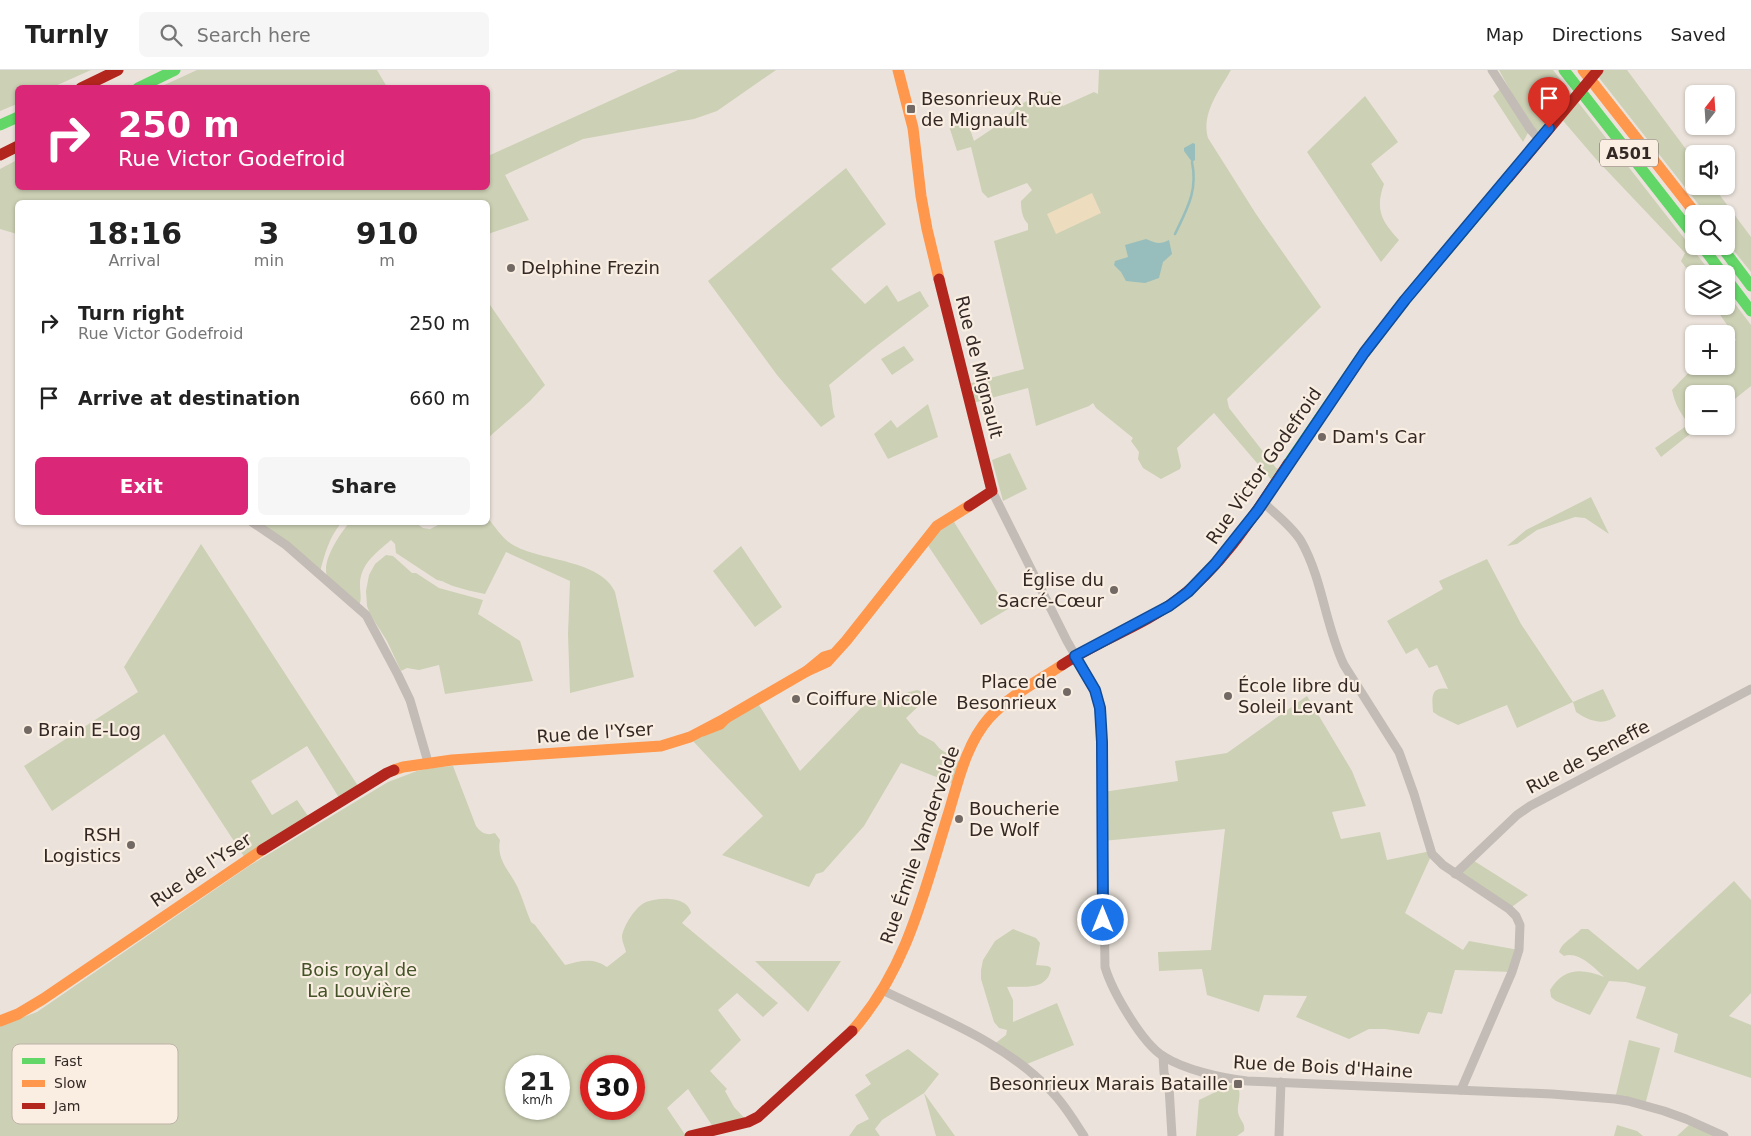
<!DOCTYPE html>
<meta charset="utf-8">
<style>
body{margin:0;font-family:"DejaVu Sans",sans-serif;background:#f6f6f6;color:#222;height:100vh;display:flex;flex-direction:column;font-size:19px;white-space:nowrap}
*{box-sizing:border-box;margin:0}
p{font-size:16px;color:#767676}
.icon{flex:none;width:28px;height:28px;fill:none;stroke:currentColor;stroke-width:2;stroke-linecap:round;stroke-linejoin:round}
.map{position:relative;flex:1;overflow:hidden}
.sheet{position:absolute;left:15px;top:130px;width:475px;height:325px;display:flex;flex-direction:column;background:#fff;border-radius:8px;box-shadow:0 1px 4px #0004}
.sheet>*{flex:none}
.top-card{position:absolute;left:15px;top:15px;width:475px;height:105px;border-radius:8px;box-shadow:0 1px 4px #0004;background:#db2777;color:#fff;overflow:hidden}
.needle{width:32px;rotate:17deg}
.controls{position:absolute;left:1685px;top:15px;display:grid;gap:10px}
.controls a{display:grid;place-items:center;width:50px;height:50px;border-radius:8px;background:#fff;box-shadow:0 1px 4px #0004;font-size:25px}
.speed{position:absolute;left:505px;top:985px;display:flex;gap:10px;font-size:25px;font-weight:700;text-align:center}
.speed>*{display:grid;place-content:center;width:65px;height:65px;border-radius:50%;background:#fff;box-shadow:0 1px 4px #0004;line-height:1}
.speed small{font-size:12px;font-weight:400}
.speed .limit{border:8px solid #d22;background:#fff;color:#111}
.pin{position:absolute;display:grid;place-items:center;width:42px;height:42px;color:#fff;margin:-51px -21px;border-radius:50% 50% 50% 0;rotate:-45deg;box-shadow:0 0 5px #0007}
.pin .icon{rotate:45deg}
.me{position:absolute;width:55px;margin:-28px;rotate:0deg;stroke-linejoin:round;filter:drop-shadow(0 0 4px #0008)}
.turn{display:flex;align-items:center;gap:18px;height:105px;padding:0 20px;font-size:22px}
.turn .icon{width:65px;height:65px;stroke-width:2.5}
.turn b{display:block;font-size:35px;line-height:42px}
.eta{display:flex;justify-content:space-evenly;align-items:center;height:85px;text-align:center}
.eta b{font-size:30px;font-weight:700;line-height:35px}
.button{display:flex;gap:10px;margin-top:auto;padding:10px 20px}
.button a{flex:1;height:58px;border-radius:8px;background:#db2777;color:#fff;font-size:20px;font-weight:700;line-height:58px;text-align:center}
.button a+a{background:#f6f6f6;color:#222}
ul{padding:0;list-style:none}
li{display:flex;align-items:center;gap:15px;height:75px;padding:0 20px}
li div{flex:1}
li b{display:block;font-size:19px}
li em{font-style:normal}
header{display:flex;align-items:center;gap:30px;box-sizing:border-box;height:70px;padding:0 25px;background:#fff;border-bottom:1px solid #e0e0e0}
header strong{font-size:24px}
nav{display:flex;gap:28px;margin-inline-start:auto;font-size:18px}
.search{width:350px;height:45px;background:#f6f6f6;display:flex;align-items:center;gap:12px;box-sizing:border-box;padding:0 18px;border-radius:8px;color:#767676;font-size:19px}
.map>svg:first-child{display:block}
</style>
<header>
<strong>Turnly</strong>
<div class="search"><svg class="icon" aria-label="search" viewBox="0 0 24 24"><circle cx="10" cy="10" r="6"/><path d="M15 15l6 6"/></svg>Search here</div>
<nav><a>Map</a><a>Directions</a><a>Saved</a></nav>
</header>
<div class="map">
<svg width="1751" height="1066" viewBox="0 0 1751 1066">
<rect width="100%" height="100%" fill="#ebe3db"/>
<!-- green -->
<g fill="#ccd0b4" fill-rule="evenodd">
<polygon points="0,0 91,0 53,17 18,18 17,34 0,41"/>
<polygon points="197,0 377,0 387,17 160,17"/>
<polygon points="678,0 776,0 717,41 694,49 583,69 505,105 529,150 488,164 488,132 18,132 17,164 0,159 0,99 17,90 18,118 488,118 488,86"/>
<path d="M1099 0H1231C1219 21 1201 44 1208 68L1256 144 1321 237 1227 329 1229 338 1276 398 1283 401 1275 414 1214 343 1177 378 1181 396 1180 399 1161 409 1143 398 1138 389 1139 382 1131 371 1133 368 1096 338 1093 333 1089 336 1036 356 1028 318 973 333 968 314 1024 299 994 171 1028 160V154C1022 148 1021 139 1021 131L1032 120 1027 113 988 128 982 122 971 77 957 81 949 56 967 50 974 71 1001 53 1016 36 1050 21 1059 27 1063 36 1094 22 1098 24Z"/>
<polygon points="1499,0 1553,0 1712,204 1694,204 1694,209 1681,191 1685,183 1595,88 1559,46 1539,61 1531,59"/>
<polygon points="1593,0 1627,0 1694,90 1694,116 1713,116 1751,167 1751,202 1726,171 1726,144 1706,144"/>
<polygon points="1502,17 1530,59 1523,72 1493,26"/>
<path d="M1365 26 1398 72 1371 94 1384 114C1375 139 1381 151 1399 170L1381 192 1307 82Z"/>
<path d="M846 98 886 154 831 199 865 234 887 215 898 232 920 221 929 236 874 278 829 315C833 326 831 336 835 347L821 357 777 305 708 211Z"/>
<path d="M1726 222 1751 255V316L1726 336V324H1694V356H1700L1661 387 1655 378 1689 354C1680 343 1675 334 1672 320 1696 295 1691 296 1726 296V277L1736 270 1730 259 1714 236H1726Z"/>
<polygon points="488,232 545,315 530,331 488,368"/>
<polygon points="904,276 914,290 892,305 881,289"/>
<polygon points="928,334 938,367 888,389 874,364 891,350 897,358"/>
<polygon points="1010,383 1027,419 1003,431 992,390"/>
<polygon points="1591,427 1609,464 1585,448 1575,447 1537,460 1517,474 1507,476 1526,460"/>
<polygon points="951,447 1008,539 981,555 925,471"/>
<path d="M488 448C495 457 504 471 515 476 542 491 601 490 615 522L634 607 570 623 568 564 570 511 506 482 485 524C474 522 463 519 453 516 447 514 444 511 437 510L396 483 395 474 391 470C376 483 360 494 360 515 360 523 362 529 359 536 350 528 336 519 329 510 318 495 340 464 349 453H416L423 458 430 459 442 453 488 452Z"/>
<path d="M258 453H341C329 468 325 483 320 502Z"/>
<polygon points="201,474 360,719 341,731 307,676 251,711 272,745 297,730 310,749 245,788 164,664 52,741 24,696 138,622 124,597"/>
<polygon points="741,476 782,537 755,557 713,501"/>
<polygon points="386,485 393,486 412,503 416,503 439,518 483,530 478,544 520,571 533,611 445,624 439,595 419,600 407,598 401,601 387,571 370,544 367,536 366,521 369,505 375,494"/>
<path d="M1487 489 1521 554 1573 632 1603 619 1616 646C1604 657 1587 650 1576 642L1573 632 1517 658 1507 635 1458 655 1439 646 1433 642C1432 628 1430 616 1448 619L1437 595 1429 598 1417 578 1406 584 1387 551 1443 519 1439 511Z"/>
<polygon points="917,620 920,621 925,630 906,648 919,664 934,672 940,679 961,692 954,714 901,693 864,756 823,802 816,804 809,817 722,785 763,746 692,670 759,635 800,701 861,638 871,632"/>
<polygon points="1307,626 1352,701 1366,736 1332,742 1341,769 1380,762 1387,790 1431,781 1432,784 1405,843 1463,880 1469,871 1519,880 1512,902 1455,900 1442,944 1428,942 1419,964 1385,959 1369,959 1349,969 1296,947 1307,926 1264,925 1259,942 1207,925 1202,899 1159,901 1158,882 1211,880 1225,759 1103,771 1103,722 1178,711 1175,691 1227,683"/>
<path d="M453 696 476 756C481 763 487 766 495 763L500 770C496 790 510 801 518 818 523 829 526 841 531 852L535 855 565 895C580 891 593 887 607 897L626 882C625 877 622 872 622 867 623 856 636 836 646 832 659 827 688 826 691 843L682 853 778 933 763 947 737 923 718 940 741 970 710 1001 727 1019 725 1021 734 1037 748 1052 715 1060 688 1019 667 1038 686 1066H0V956L37 942 249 796 388 712 417 701 432 698ZM516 996H559V1039H516ZM591 996H634V1039H591Z"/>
<polygon points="1471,789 1528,825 1509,839 1455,804"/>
<path d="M1734 811 1751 830V923L1729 946 1751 955V1008L1674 982 1678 964 1636 948 1646 917 1626 912 1609 911 1590 945 1556 931 1551 927 1550 920C1564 898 1581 898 1604 907 1595 898 1578 881 1564 886L1559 882C1562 872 1574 867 1581 859H1588L1638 900Z"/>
<path d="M1013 859 1036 868 1040 873 1036 895 1048 896 1051 898C1048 921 1024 916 1007 917L1013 930V952L1057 933 1074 975 1022 996 993 975 1006 965 1007 960 999 958 994 952 981 909V900L983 890 995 871Z"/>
<polygon points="755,891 841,891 808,942"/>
<polygon points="1629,970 1660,978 1645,1035 1615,1029"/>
<polygon points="908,979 939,1004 924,1023 955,1066 936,1066 924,1023 882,1050 875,1059 880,1066 849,1066 857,1055 869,1049 855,1025 871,1014 865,1005"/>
<path d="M1232 1014C1245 1018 1237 1032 1238 1042 1239 1050 1246 1053 1244 1061L1237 1066H1196L1199 1030Z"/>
<polygon points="1617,1055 1637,1061 1643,1066 1614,1066"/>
<polygon points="1689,1055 1724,1066 1677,1066"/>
</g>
<!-- sand -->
<polygon fill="#eedcbf" points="1092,123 1101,143 1056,164 1047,144"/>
<!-- water -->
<g fill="#97bebc">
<polygon points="1193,73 1195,74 1195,90 1192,92 1184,81 1184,78"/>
<path d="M1146 169C1155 173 1160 175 1169 170L1172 184 1163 192 1159 208 1145 213 1126 211 1121 202 1114 195 1115 191 1128 187 1125 175Z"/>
</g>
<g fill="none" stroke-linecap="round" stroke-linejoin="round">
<!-- stream -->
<path stroke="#97bebc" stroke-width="2.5" d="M1175 164C1187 139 1198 121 1192 92"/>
<!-- street -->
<g stroke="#c3bbb5" stroke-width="9">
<polyline points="1492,0 1530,59 1539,69"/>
<path d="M992 421 1067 571 1095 620 1098 630 1102 672 1105 897C1112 921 1142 973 1163 986 1185 1000 1221 1008 1247 1011L1552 1024 1615 1029 1628 1031 1664 1041 1686 1049 1724 1066"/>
<path d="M1263 432C1275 444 1292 456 1301 471 1323 510 1325 555 1344 595L1399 682 1414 724 1432 784 1443 795 1509 839 1516 846 1520 855 1519 880 1512 902 1461 1020"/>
<polyline points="252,452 286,475 366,545 398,605 410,630 428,692"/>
<polyline points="1455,804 1517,745 1530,736 1751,619"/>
<path d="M882 920C942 949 1006 973 1052 1022 1065 1035 1074 1051 1084 1066"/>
<polyline points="1163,986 1164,1003 1169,1017 1172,1066"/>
<polyline points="1279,1066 1281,1012"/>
</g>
<!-- fast -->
<g stroke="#63d668" stroke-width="11">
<polyline points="1564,0 1694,166"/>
<polyline points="138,18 175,0"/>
<polyline points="0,55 18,47"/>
<polyline points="1702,176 1723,204"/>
<polyline points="1721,176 1751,216"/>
<polyline points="1726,208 1751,241"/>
<polyline points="1288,394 1359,290 1405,230 1508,108"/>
</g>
<!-- slow -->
<g stroke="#ff974d" stroke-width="11">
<polyline points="898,0 913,58 921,126 927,159 939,209"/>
<polyline points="1583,0 1696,144"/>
<polyline points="834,584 824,587 807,601 827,592 846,571 937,456 969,436"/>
<polyline points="726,648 807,601"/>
<polyline points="394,700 403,697 452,690 661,676 690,667 726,648 720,654 702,661"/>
<polyline points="0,951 18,944 43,929 262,780"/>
<path d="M852 961C907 899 924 822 948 745 958 712 966 674 989 648 1009 626 1038 611 1062 595"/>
</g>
<!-- jam -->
<g stroke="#b3261e" stroke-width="11">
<polyline points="81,18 118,0"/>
<polyline points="0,85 18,76"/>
<polyline points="1508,108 1598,0"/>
<polyline points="939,209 992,421 969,436"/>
<path d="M1062 595C1099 570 1143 556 1178 529 1225 494 1256 442 1288 394"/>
<polyline points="262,780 387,703 394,700"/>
<polyline points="690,1066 748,1052 758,1047 852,961"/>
</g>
</g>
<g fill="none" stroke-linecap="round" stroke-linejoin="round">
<!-- route casing -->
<g stroke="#114b97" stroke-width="12">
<polyline id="route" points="1103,850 1102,672 1100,638 1095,620 1075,586 1169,536 1188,522 1215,494 1258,440 1364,283 1405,230 1549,58"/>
</g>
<!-- route -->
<use href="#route" stroke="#1a73e8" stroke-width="9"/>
</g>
<!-- markers -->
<g fill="#736964" stroke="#f9eee1" stroke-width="2">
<rect x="906" y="34" width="10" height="10" rx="2.5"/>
<circle cx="511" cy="198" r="5"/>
<circle cx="1322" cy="367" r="5"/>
<circle cx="1114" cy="520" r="5"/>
<circle cx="1067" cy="622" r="5"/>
<circle cx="1228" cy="626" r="5"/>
<circle cx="796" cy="629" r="5"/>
<circle cx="28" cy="660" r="5"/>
<circle cx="959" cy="749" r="5"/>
<circle cx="131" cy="775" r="5"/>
<rect x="1233" y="1009" width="10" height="10" rx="2.5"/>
</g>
<g text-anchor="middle" stroke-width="4.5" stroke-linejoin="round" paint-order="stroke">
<!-- shield labels -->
<rect fill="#f9eee1" stroke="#6e635d" stroke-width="1" x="1600" y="69.5" width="58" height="27" rx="4"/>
<g font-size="16" font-weight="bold" fill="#332824">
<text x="1629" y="89">A501</text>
</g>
<!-- poi labels -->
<g font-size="18" fill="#332824" stroke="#f9eee1" text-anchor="start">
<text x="921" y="35">Besonrieux Rue<tspan x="921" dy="21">de Mignault</tspan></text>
<text x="521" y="204">Delphine Frezin</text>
<text x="1332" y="373">Dam's Car</text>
<text x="1104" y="516" text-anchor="end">Église du<tspan x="1104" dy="21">Sacré-Cœur</tspan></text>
<text x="1057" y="618" text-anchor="end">Place de<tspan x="1057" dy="21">Besonrieux</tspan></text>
<text x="1238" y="622">École libre du<tspan x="1238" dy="21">Soleil Levant</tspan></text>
<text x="806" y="635">Coiffure Nicole</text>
<text x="38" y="666">Brain E-Log</text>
<text x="969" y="745">Boucherie<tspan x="969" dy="21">De Wolf</tspan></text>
<text x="121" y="771" text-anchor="end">RSH<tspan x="121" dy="21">Logistics</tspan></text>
<text x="1228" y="1020" text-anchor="end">Besonrieux Marais Bataille</text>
</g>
<!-- street labels -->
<g font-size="18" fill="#332824" stroke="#f9eee1">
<text transform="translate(979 297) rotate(76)" y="6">Rue de Mignault</text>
<text transform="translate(1264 396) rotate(-55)" y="6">Rue Victor Godefroid</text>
<text transform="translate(595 663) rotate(-4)" y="6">Rue de l'Yser</text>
<text transform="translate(1588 687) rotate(-28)" y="6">Rue de Seneffe</text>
<text transform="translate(920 775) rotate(-71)" y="6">Rue Émile Vandervelde</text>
<text transform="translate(201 800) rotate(-34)" y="6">Rue de l'Yser</text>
<text transform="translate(1323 997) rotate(3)" y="6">Rue de Bois d'Haine</text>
</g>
<!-- park labels -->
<g font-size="18" fill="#435227" stroke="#f9eee1">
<text x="359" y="906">Bois royal de<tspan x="359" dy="21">La Louvière</tspan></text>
</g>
</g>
<!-- legend -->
<rect x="12" y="974" width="166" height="80" rx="8" fill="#f9eee1" stroke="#beb3a8" stroke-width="1"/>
<rect x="22" y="988" width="23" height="6" fill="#63d668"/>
<rect x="22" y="1010" width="23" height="7" fill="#ff974d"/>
<rect x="22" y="1033" width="23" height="6" fill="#b3261e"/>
<g font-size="14" fill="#332824">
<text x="54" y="996">Fast</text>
<text x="54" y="1018">Slow</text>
<text x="54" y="1041">Jam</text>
</g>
</svg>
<div class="controls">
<a><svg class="needle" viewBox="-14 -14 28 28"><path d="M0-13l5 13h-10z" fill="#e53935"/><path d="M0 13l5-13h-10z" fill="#767676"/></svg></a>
<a><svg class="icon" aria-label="sound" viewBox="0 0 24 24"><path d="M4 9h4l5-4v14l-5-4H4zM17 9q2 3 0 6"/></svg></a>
<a><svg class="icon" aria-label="search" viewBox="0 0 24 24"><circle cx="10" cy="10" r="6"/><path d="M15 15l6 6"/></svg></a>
<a><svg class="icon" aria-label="layers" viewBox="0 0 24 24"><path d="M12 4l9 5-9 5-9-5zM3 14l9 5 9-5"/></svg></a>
<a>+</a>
<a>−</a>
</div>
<div class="speed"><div>21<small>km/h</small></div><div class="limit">30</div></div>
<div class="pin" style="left:1549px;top:58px;background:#d93025"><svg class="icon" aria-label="arrive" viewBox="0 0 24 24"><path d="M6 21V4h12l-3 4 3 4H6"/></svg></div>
<svg class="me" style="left:1103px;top:850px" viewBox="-20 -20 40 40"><circle r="17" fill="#1a73e8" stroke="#fff" stroke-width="3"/><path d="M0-11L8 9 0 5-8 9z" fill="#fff"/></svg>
<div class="top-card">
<div class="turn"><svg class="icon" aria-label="right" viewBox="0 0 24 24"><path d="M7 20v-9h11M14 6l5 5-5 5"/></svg><div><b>250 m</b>Rue Victor Godefroid</div></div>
</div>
<section class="sheet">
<div class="eta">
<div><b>18:16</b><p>Arrival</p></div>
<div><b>3</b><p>min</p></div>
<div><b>910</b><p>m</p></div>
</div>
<ul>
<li><svg class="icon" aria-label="right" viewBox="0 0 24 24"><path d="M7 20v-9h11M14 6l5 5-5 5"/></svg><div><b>Turn right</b><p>Rue Victor Godefroid</p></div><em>250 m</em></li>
<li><svg class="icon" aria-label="arrive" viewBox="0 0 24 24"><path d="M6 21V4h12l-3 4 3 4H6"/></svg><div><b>Arrive at destination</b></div><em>660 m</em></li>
</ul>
<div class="button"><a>Exit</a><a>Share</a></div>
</section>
</div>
